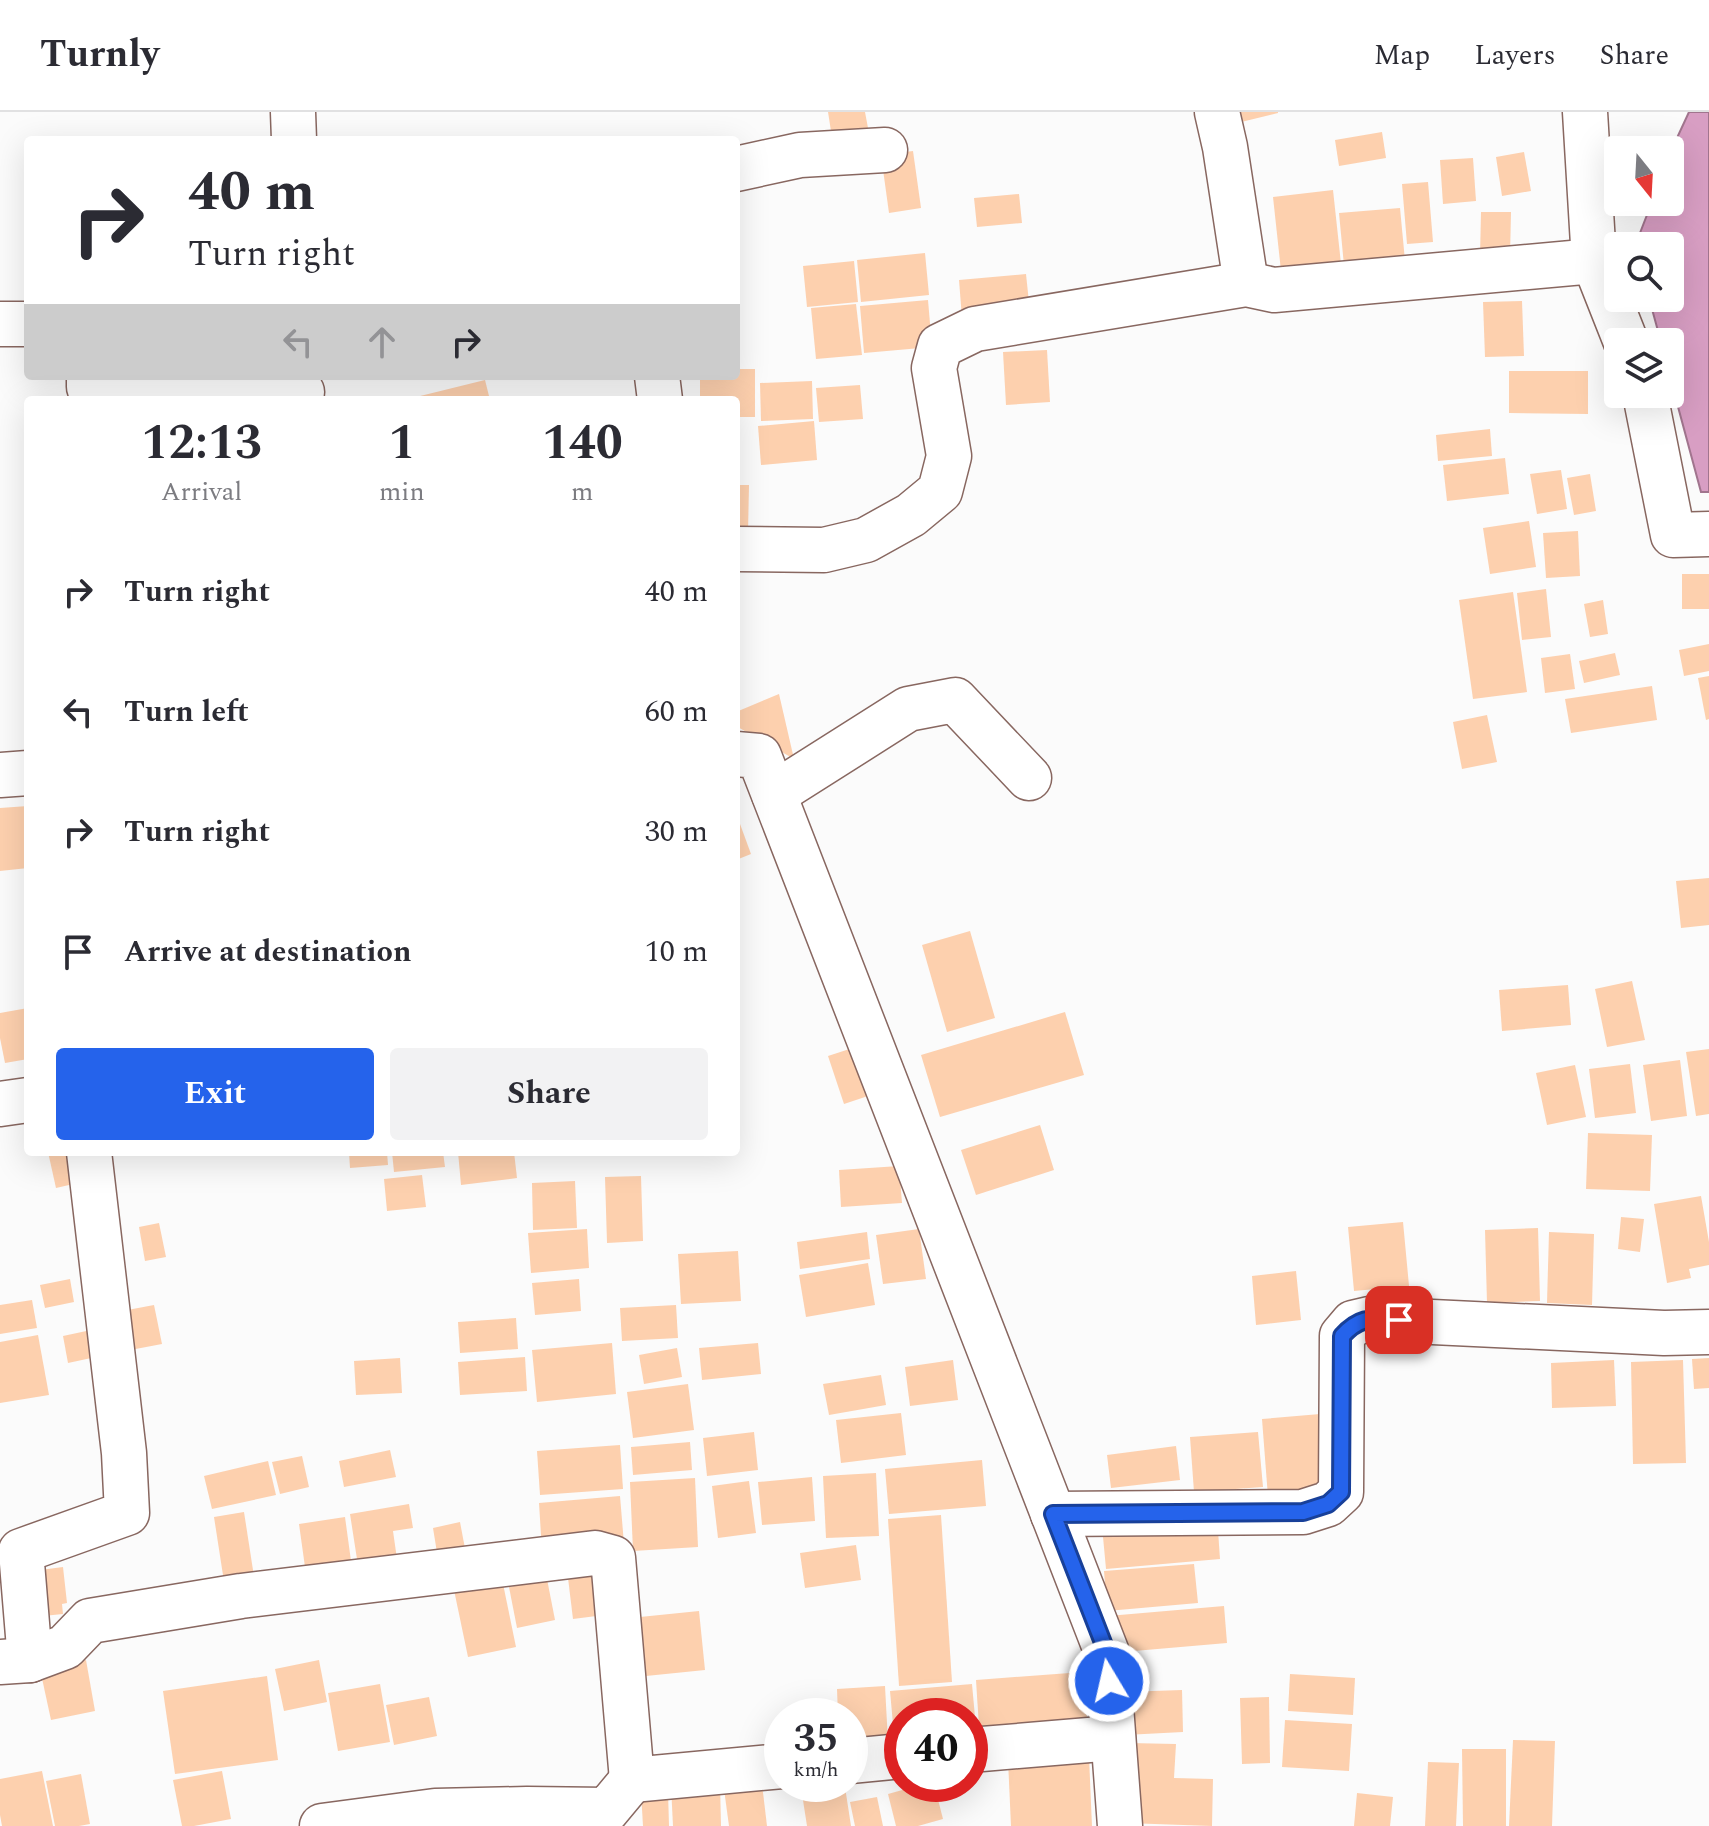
<!DOCTYPE html>
<style>
body{margin:0;font-family:Spectral,serif;background:#f2f2f3;color:#2b2b33;height:100vh;display:flex;flex-direction:column;font-size:30px;white-space:nowrap}
*{box-sizing:border-box;margin:0}
p{font-size:26px;color:#7c7c81}
.icon{flex:none;width:44px;height:44px;fill:none;stroke:currentColor;stroke-width:2;stroke-linecap:round;stroke-linejoin:round}
.map{position:relative;flex:1;overflow:hidden}
.side{position:absolute;left:24px;top:284px;width:716px;height:760px;display:flex;flex-direction:column;background:#fff;border-radius:8px;box-shadow:0 8px 32px #0002}
.side>*{flex:none}
.hud{position:absolute;left:24px;top:24px;width:716px;height:244px;border-radius:8px;box-shadow:0 8px 32px #0002;background:#fff;color:#2b2b33;overflow:hidden}
.needle{width:52px;rotate:162deg}
.controls{position:absolute;left:1604px;top:24px;display:grid;gap:16px}
.controls a{display:grid;place-items:center;width:80px;height:80px;border-radius:8px;background:#fff;box-shadow:0 8px 32px #0002;font-size:40px}
.speed{position:absolute;left:764px;top:1586px;display:flex;gap:16px;font-size:40px;font-weight:700;text-align:center}
.speed>*{display:grid;place-content:center;width:104px;height:104px;border-radius:50%;background:#fff;box-shadow:0 8px 32px #0002;line-height:1}
.speed small{font-size:20px;font-weight:400}
.speed .limit{border:12px solid #d22;background:#fff;color:#111}
.pin{position:absolute;display:grid;place-items:center;width:68px;height:68px;color:#fff;margin:-34px;border-radius:16px;box-shadow:0 4px 12px #0006}
.me{position:absolute;width:88px;margin:-44px;rotate:351deg;stroke-linejoin:round;filter:drop-shadow(0 0 6px #0008)}
.turn{display:flex;align-items:center;gap:28px;height:168px;padding:0 32px;font-size:36px}
.turn .icon{width:104px;height:104px;stroke-width:2.5}
.turn b{display:block;font-size:56px;line-height:68px}
.lanes{display:flex;align-items:center;height:76px;padding:0 32px;background:#0003;justify-content:center;gap:40px;direction:ltr}
.lanes .off{opacity:.35}
.eta{display:flex;justify-content:space-evenly;align-items:center;height:136px;text-align:center}
.eta b{font-size:48px;font-weight:700;line-height:56px}
.primary-button{display:flex;gap:16px;margin-top:auto;padding:16px 32px}
.primary-button a{flex:1;height:92px;border-radius:8px;background:#2563eb;color:#fff;font-size:32px;font-weight:700;line-height:92px;text-align:center}
.primary-button a+a{background:#f2f2f3;color:#2b2b33}
ul{padding:0;list-style:none}
li{display:flex;align-items:center;gap:24px;height:120px;padding:0 32px}
li div{flex:1}
li b{display:block;font-size:30px}
li em{font-style:normal}
header{display:flex;align-items:center;gap:48px;box-sizing:border-box;height:112px;padding:0 40px;background:#fff;border-bottom:2px solid #e1e1e2}
header strong{font-size:38px}
nav{display:flex;gap:44px;margin-inline-start:auto;font-size:28px}
.map>svg:first-child{display:block}
</style>
<header>
<strong>Turnly</strong>
<nav><a>Map</a><a>Layers</a><a>Share</a></nav>
</header>
<div class="map">
<svg width="1709" height="1714" viewBox="0 0 1709 1714">
<rect width="100%" height="100%" fill="#fbfbfb"/>
<!-- water -->
<polygon fill="#d89ec3" stroke="#a1758e" stroke-width="2" points="1689,0 1709,0 1709,380 1701,380 1670,265 1670,230 1661,230 1649,186 1670,186 1670,134 1635,134 1652,90 1670,90 1670,41"/>
<!-- building -->
<g fill="#fdd0ae">
<polygon points="828,0 865,0 871,32 834,38"/>
<polygon points="1230,0 1278,0 1278,1 1233,12"/>
<polygon points="1382,20 1386,46 1339,54 1335,28"/>
<polygon points="913,39 921,96 889,101 881,43"/>
<polygon points="1524,40 1531,79 1502,84 1496,45"/>
<polygon points="1473,46 1476,89 1443,92 1440,48"/>
<polygon points="1428,70 1433,130 1407,132 1402,72"/>
<polygon points="1333,78 1342,161 1282,168 1273,85"/>
<polygon points="1019,82 1022,111 977,115 974,86"/>
<polygon points="1400,96 1406,159 1345,164 1339,101"/>
<polygon points="1481,100 1511,100 1510,146 1480,146"/>
<polygon points="925,141 929,183 861,190 857,148"/>
<polygon points="854,149 858,190 807,195 803,154"/>
<polygon points="1026,162 1030,200 962,206 959,168"/>
<polygon points="928,188 932,235 864,241 860,194"/>
<polygon points="1522,189 1524,244 1485,245 1483,190"/>
<polygon points="856,192 862,243 816,247 811,196"/>
<polygon points="1047,238 1050,290 1006,293 1003,240"/>
<polygon points="736,257 755,257 755,305 736,305 736,288 700,288 700,264 736,264"/>
<polygon points="1509,259 1588,259 1588,302 1509,301"/>
<polygon points="485,268 490,288 408,288 408,287"/>
<polygon points="812,269 813,307 761,309 760,271"/>
<polygon points="860,273 863,307 819,310 816,276"/>
<polygon points="814,309 817,348 761,353 758,314"/>
<polygon points="1490,317 1492,344 1438,349 1436,323"/>
<polygon points="1505,346 1509,382 1447,389 1443,353"/>
<polygon points="1561,358 1567,397 1537,402 1530,362"/>
<polygon points="1590,362 1596,399 1574,403 1567,366"/>
<polygon points="736,373 749,373 748,420 736,420"/>
<polygon points="1529,409 1536,455 1490,462 1483,416"/>
<polygon points="1578,419 1580,464 1546,466 1543,421"/>
<rect x="1682" y="462" width="27" height="35"/>
<polygon points="1546,477 1551,525 1522,528 1517,481"/>
<polygon points="1513,480 1527,580 1473,587 1459,488"/>
<polygon points="1603,488 1608,522 1590,525 1584,492"/>
<polygon points="1709,532 1709,559 1684,564 1679,538"/>
<polygon points="1615,541 1620,563 1584,571 1579,549"/>
<polygon points="1570,542 1575,577 1545,581 1541,546"/>
<polygon points="1709,564 1709,607 1706,608 1698,566"/>
<polygon points="1652,574 1657,608 1571,621 1565,587"/>
<polygon points="779,582 794,647 736,614 736,600"/>
<polygon points="1487,603 1497,650 1462,657 1453,610"/>
<polygon points="28,694 28,756 0,759 0,696"/>
<polygon points="736,701 751,742 736,748"/>
<polygon points="1709,766 1709,813 1681,816 1676,769"/>
<polygon points="970,819 995,906 947,920 922,833"/>
<polygon points="1632,869 1645,928 1607,935 1595,877"/>
<polygon points="1568,873 1571,913 1502,919 1499,878"/>
<polygon points="28,896 28,947 5,951 0,926 0,901"/>
<polygon points="1065,900 1084,963 940,1005 921,943"/>
<polygon points="868,931 883,979 844,992 828,944"/>
<polygon points="1709,937 1709,1002 1696,1004 1686,940"/>
<polygon points="1680,948 1687,1004 1651,1009 1643,953"/>
<polygon points="1630,952 1636,1001 1595,1006 1589,957"/>
<polygon points="1575,953 1586,1005 1547,1013 1536,961"/>
<polygon points="1040,1013 1054,1058 976,1083 961,1038"/>
<polygon points="1588,1021 1652,1023 1650,1079 1586,1077"/>
<polygon points="48,1040 85,1040 91,1068 56,1076"/>
<polygon points="349,1040 387,1040 388,1053 350,1056"/>
<polygon points="392,1040 443,1040 445,1055 394,1060"/>
<polygon points="458,1040 514,1040 517,1066 461,1073"/>
<polygon points="899,1054 902,1091 841,1095 839,1058"/>
<polygon points="422,1063 426,1095 387,1099 384,1067"/>
<polygon points="641,1064 643,1129 607,1131 605,1065"/>
<polygon points="575,1069 577,1116 533,1118 532,1071"/>
<polygon points="1701,1084 1709,1130 1709,1153 1689,1157 1691,1166 1667,1171 1654,1092"/>
<polygon points="1621,1105 1644,1107 1640,1140 1618,1137"/>
<polygon points="1403,1110 1409,1174 1354,1179 1348,1115"/>
<polygon points="159,1111 166,1145 145,1149 139,1115"/>
<polygon points="1538,1116 1540,1189 1487,1191 1485,1118"/>
<polygon points="587,1117 589,1156 531,1161 528,1121"/>
<polygon points="919,1117 926,1167 883,1172 876,1123"/>
<polygon points="867,1120 870,1147 800,1157 797,1130"/>
<polygon points="1549,1120 1594,1122 1592,1193 1547,1191"/>
<polygon points="738,1139 741,1189 681,1192 678,1142"/>
<polygon points="868,1151 875,1193 806,1205 799,1163"/>
<polygon points="1296,1159 1301,1208 1256,1213 1252,1164"/>
<polygon points="70,1167 74,1190 45,1196 40,1173"/>
<polygon points="579,1167 581,1199 535,1203 532,1171"/>
<polygon points="32,1188 37,1216 0,1222 0,1193"/>
<polygon points="154,1193 162,1232 125,1239 117,1200"/>
<polygon points="676,1193 678,1226 622,1229 620,1196"/>
<polygon points="516,1206 518,1237 460,1241 458,1210"/>
<polygon points="105,1215 110,1242 68,1251 63,1224"/>
<polygon points="38,1223 49,1283 0,1291 0,1230"/>
<polygon points="612,1231 616,1282 537,1290 532,1238"/>
<polygon points="758,1231 761,1262 702,1268 699,1236"/>
<polygon points="677,1236 682,1265 644,1272 639,1243"/>
<polygon points="525,1245 527,1279 460,1283 458,1250"/>
<polygon points="400,1246 402,1281 356,1283 354,1249"/>
<polygon points="1709,1246 1709,1276 1694,1277 1692,1247"/>
<polygon points="953,1248 958,1288 910,1294 905,1255"/>
<polygon points="1614,1248 1616,1294 1552,1296 1551,1251"/>
<polygon points="1683,1248 1686,1351 1633,1352 1631,1250"/>
<polygon points="881,1263 886,1293 829,1303 823,1272"/>
<polygon points="688,1272 694,1318 633,1326 627,1280"/>
<polygon points="901,1301 906,1343 841,1351 836,1308"/>
<polygon points="1332,1301 1334,1354 1317,1377 1268,1385 1262,1307"/>
<polygon points="754,1320 758,1358 707,1364 703,1326"/>
<polygon points="1258,1320 1263,1375 1194,1380 1190,1325"/>
<polygon points="690,1330 692,1358 633,1363 631,1335"/>
<polygon points="620,1333 623,1377 540,1383 537,1339"/>
<polygon points="1176,1334 1180,1368 1111,1376 1107,1343"/>
<polygon points="390,1338 396,1365 344,1375 339,1349"/>
<polygon points="302,1344 309,1375 280,1382 272,1350"/>
<polygon points="982,1348 986,1394 889,1402 885,1357"/>
<polygon points="268,1349 276,1383 212,1397 204,1364"/>
<polygon points="876,1361 879,1424 826,1426 823,1364"/>
<polygon points="812,1365 815,1409 762,1413 758,1370"/>
<polygon points="695,1366 698,1435 633,1439 630,1370"/>
<polygon points="749,1369 756,1421 718,1426 712,1374"/>
<polygon points="620,1384 624,1432 542,1439 539,1391"/>
<polygon points="409,1392 413,1416 393,1419 398,1454 359,1460 350,1402"/>
<polygon points="244,1400 255,1471 225,1476 214,1405"/>
<polygon points="941,1403 952,1570 899,1574 888,1407"/>
<polygon points="1217,1404 1220,1447 1106,1457 1102,1414"/>
<polygon points="345,1405 351,1449 305,1455 299,1412"/>
<polygon points="460,1410 467,1447 439,1453 433,1416"/>
<polygon points="856,1433 861,1468 805,1476 800,1441"/>
<polygon points="1194,1452 1198,1491 1107,1499 1104,1459"/>
<polygon points="63,1455 67,1491 62,1492 63,1502 43,1504 25,1460"/>
<polygon points="607,1461 612,1502 573,1507 568,1466"/>
<polygon points="502,1467 516,1535 468,1545 454,1478"/>
<polygon points="547,1467 555,1508 517,1516 509,1475"/>
<polygon points="1224,1494 1227,1531 1111,1541 1108,1504"/>
<polygon points="699,1499 705,1558 646,1564 640,1505"/>
<polygon points="86,1548 95,1599 51,1608 40,1557"/>
<polygon points="319,1548 327,1590 284,1599 275,1557"/>
<polygon points="1083,1560 1087,1608 979,1615 976,1568"/>
<polygon points="1290,1562 1355,1566 1353,1603 1288,1599"/>
<polygon points="267,1564 278,1648 175,1662 163,1579"/>
<polygon points="380,1572 390,1630 338,1639 328,1581"/>
<polygon points="972,1572 976,1616 970,1617 970,1604 902,1604 902,1622 894,1623 890,1579"/>
<polygon points="885,1574 888,1630 850,1632 850,1604 838,1604 837,1577"/>
<polygon points="1182,1578 1183,1620 1125,1623 1124,1580"/>
<polygon points="429,1585 437,1624 394,1633 386,1593"/>
<polygon points="1269,1585 1270,1651 1242,1652 1240,1586"/>
<polygon points="1285,1608 1352,1612 1349,1659 1282,1655"/>
<polygon points="1513,1628 1555,1629 1552,1714 1509,1714"/>
<polygon points="1129,1631 1176,1632 1174,1666 1213,1667 1212,1714 1126,1711"/>
<polygon points="1462,1637 1506,1637 1506,1714 1463,1714"/>
<polygon points="1089,1645 1092,1714 1011,1714 1008,1648"/>
<polygon points="1428,1650 1459,1651 1456,1714 1425,1714"/>
<polygon points="42,1659 53,1714 2,1714 0,1703 0,1667"/>
<polygon points="222,1659 231,1707 194,1714 182,1714 173,1668"/>
<polygon points="81,1662 90,1712 79,1714 55,1714 46,1669"/>
<polygon points="720,1671 721,1714 673,1714 671,1674"/>
<polygon points="762,1672 767,1714 729,1714 724,1677"/>
<polygon points="924,1672 934,1672 943,1707 918,1714 896,1714 888,1682"/>
<polygon points="845,1675 851,1714 807,1714 802,1682"/>
<polygon points="668,1679 669,1714 643,1714 641,1680"/>
<polygon points="1357,1681 1393,1685 1390,1714 1354,1714"/>
<polygon points="877,1685 883,1714 855,1714 850,1690"/>
</g>
<g fill="none" stroke-linecap="round" stroke-linejoin="round">
<!-- minor casing -->
<g stroke="#886760" stroke-width="47">
<g id="minor">
<polyline points="293,0 294,28"/>
<polyline points="1217,0 1225,35 1246,172"/>
<polyline points="1585,0 1594,149 1626,230"/>
<polyline points="736,57 800,43 885,38"/>
<polyline points="0,212 28,212"/>
<polyline points="89,264 89,275"/>
<polyline points="657,264 660,288"/>
<polyline points="127,282 302,280"/>
<polyline points="1645,282 1673,423 1709,422"/>
<polyline points="736,437 824,438 866,428 911,403 940,379 949,344 934,256 940,234 975,217 1246,172 1274,178 1594,149"/>
<polyline points="736,642 759,644 1107,1541 1120,1714"/>
<polyline points="0,663 28,661"/>
<polyline points="774,682 908,597 955,588 1029,666"/>
<polyline points="0,992 28,988"/>
<polyline points="1053,1402 1303,1400 1328,1392 1341,1380 1342,1224 1353,1211 1370,1207 1664,1221 1709,1220"/>
<polyline points="30,1548 21,1439 127,1401 124,1341 89,1040"/>
<polyline points="0,1550 30,1548 65,1535 90,1509 241,1484 595,1441 613,1446 632,1668 782,1654"/>
<polyline points="970,1638 1113,1626"/>
<polyline points="850,1649 902,1644"/>
<polyline points="322,1714 435,1699 527,1697 607,1698 632,1668"/>
</g>
</g>
<!-- minor -->
<use href="#minor" stroke="#fff" stroke-width="44"/>
</g>
<g fill="none" stroke-linecap="round" stroke-linejoin="round">
<!-- route casing -->
<g stroke="#184099" stroke-width="20">
<path id="route" d="M1109 1569 1107 1541 1053 1402 1303 1400 1328 1392 1341 1380 1342 1224C1361 1203 1373 1207 1399 1208"/>
</g>
<!-- route -->
<use href="#route" stroke="#2563eb" stroke-width="14"/>
</g>
</svg>
<div class="controls">
<a><svg class="needle" viewBox="-14 -14 28 28"><path d="M0-13l5 13h-10z" fill="#e53935"/><path d="M0 13l5-13h-10z" fill="#7c7c81"/></svg></a>
<a><svg class="icon" aria-label="search" viewBox="0 0 24 24"><circle cx="10" cy="10" r="6"/><path d="M15 15l6 6"/></svg></a>
<a><svg class="icon" aria-label="layers" viewBox="0 0 24 24"><path d="M12 4l9 5-9 5-9-5zM3 14l9 5 9-5"/></svg></a>
</div>
<div class="speed"><div>35<small>km/h</small></div><div class="limit">40</div></div>
<div class="pin" style="left:1399px;top:1208px;background:#d93025"><svg class="icon" aria-label="arrive" viewBox="0 0 24 24"><path d="M6 21V4h12l-3 4 3 4H6"/></svg></div>
<svg class="me" style="left:1109px;top:1569px" viewBox="-20 -20 40 40"><circle r="17" fill="#2563eb" stroke="#fff" stroke-width="3"/><path d="M0-11L8 9 0 5-8 9z" fill="#fff"/></svg>
<div class="hud">
<div class="turn"><svg class="icon" aria-label="right" viewBox="0 0 24 24"><path d="M7 20v-9h11M14 6l5 5-5 5"/></svg><div><b>40 m</b>Turn right</div></div>
<div class="lanes"><svg class="icon off" aria-label="left" viewBox="0 0 24 24"><path d="M17 20v-9H6M10 6l-5 5 5 5"/></svg><svg class="icon off" aria-label="ahead" viewBox="0 0 24 24"><path d="M12 20V5M6 11l6-6 6 6"/></svg><svg class="icon" aria-label="right" viewBox="0 0 24 24"><path d="M7 20v-9h11M14 6l5 5-5 5"/></svg></div>
</div>
<section class="side">
<div class="eta">
<div><b>12:13</b><p>Arrival</p></div>
<div><b>1</b><p>min</p></div>
<div><b>140</b><p>m</p></div>
</div>
<ul>
<li><svg class="icon" aria-label="right" viewBox="0 0 24 24"><path d="M7 20v-9h11M14 6l5 5-5 5"/></svg><div><b>Turn right</b></div><em>40 m</em></li>
<li><svg class="icon" aria-label="left" viewBox="0 0 24 24"><path d="M17 20v-9H6M10 6l-5 5 5 5"/></svg><div><b>Turn left</b></div><em>60 m</em></li>
<li><svg class="icon" aria-label="right" viewBox="0 0 24 24"><path d="M7 20v-9h11M14 6l5 5-5 5"/></svg><div><b>Turn right</b></div><em>30 m</em></li>
<li><svg class="icon" aria-label="arrive" viewBox="0 0 24 24"><path d="M6 21V4h12l-3 4 3 4H6"/></svg><div><b>Arrive at destination</b></div><em>10 m</em></li>
</ul>
<div class="primary-button"><a>Exit</a><a>Share</a></div>
</section>
</div>
